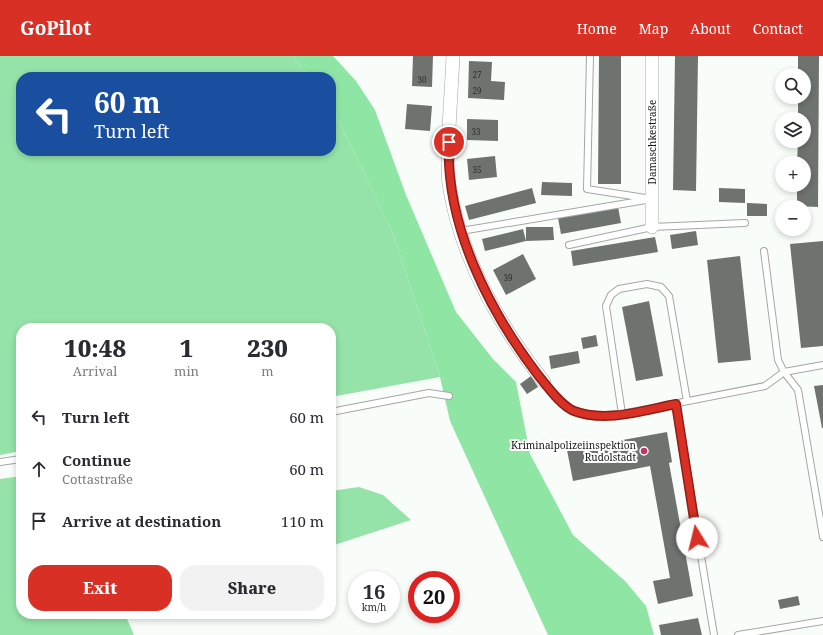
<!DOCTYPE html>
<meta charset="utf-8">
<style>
body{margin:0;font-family:"Noto Serif",serif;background:#f2f2f3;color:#2b2b33;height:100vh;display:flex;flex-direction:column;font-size:15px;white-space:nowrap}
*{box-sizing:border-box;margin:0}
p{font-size:13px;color:#7c7c81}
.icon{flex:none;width:22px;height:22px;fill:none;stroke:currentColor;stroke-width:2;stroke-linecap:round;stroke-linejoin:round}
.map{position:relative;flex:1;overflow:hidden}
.panel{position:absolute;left:16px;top:267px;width:320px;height:296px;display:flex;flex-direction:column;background:#fff;border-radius:16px;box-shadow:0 2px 6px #0003}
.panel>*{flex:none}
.banner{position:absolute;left:16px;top:16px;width:320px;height:84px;border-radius:16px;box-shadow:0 2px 6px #0003;background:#1a4fa0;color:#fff;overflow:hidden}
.tools{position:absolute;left:775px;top:12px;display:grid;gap:8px}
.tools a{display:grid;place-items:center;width:36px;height:36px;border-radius:50%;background:#fff;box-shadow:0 2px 6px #0003;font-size:20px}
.speed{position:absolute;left:348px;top:515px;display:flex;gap:8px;font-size:20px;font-weight:700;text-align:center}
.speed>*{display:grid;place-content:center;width:52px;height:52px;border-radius:50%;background:#fff;box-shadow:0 2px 6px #0003;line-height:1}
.speed small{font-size:10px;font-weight:400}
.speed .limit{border:6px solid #d22;background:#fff;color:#111}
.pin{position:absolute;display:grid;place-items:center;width:34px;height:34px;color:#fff;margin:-17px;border:2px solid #fff;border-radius:50%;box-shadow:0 1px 4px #0007}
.me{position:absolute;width:44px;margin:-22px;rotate:351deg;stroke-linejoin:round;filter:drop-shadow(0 0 3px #0008)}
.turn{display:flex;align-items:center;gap:14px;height:84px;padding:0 12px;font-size:18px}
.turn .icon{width:52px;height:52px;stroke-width:2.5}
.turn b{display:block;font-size:28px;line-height:34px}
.eta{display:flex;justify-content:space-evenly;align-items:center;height:68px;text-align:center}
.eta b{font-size:24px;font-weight:800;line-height:28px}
.button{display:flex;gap:8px;margin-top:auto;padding:8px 12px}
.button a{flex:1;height:46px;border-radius:16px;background:#d93025;color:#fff;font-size:16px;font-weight:800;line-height:46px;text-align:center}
.button a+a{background:#f2f2f3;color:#2b2b33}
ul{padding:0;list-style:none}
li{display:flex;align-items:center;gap:12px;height:52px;padding:0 12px}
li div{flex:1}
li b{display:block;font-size:15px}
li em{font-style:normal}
header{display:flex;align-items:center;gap:24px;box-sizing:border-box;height:56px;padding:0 20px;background:#d93025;color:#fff}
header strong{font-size:19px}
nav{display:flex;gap:22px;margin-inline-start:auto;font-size:14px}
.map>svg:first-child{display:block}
</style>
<header>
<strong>GoPilot</strong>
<nav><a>Home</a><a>Map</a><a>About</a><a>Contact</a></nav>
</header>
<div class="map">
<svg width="823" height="579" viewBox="0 0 823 579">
<rect width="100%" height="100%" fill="#f9fdf9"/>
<!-- green -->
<g fill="#95e3a8">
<polygon points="0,0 293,0 309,21 21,21 21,95 331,95 331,51 335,56 394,180 440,321 331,341 331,272 21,272 21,395 0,399"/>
<polygon points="21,420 21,558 125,558 134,579 0,579 0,423"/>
<polygon points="359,431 383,439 411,464 331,490 331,435"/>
</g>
<!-- forest -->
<polygon fill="#8ee5a4" points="293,0 333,0 356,25 375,54 406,139 456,256 493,303 516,326 530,398 573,479 625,525 646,550 654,579 548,579 450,365 440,321 394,180 335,56 331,51 331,21 309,21"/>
<!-- building -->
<g fill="#6f7370">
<polygon points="413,0 433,0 432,31 412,30"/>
<polygon points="599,0 621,0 621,128 598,128"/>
<polygon points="675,0 698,0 696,135 673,134"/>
<polygon points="798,0 819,0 818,151 797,150 797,129 804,129 804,107 797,107 798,85 804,85 804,63 798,63 798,41 804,41 804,19 798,19"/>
<polygon points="469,5 492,6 491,25 505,26 504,44 468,42"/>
<polygon points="407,48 432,50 430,75 405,73"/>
<polygon points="467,63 498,64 498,85 467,84"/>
<polygon points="495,100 497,121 469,124 467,103"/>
<polygon points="542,126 572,127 572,140 541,139"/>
<polygon points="532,132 536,147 469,164 465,150"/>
<polygon points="719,132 745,133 745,147 719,146"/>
<polygon points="747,147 767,148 767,160 747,160"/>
<polygon points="618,151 621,167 561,178 558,162"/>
<polygon points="526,171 553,171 554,184 526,185"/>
<polygon points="523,173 526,185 485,195 482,183"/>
<polygon points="696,175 698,189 672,193 670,179"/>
<polygon points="655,181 658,196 573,210 571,195"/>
<polygon points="823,185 823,290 801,292 790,188"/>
<polygon points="523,198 536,223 506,239 493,214"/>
<polygon points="740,200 751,304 718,307 707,204"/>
<polygon points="649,245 663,320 636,325 622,251"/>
<polygon points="596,279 598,290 583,293 581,282"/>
<polygon points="578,295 580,307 551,313 549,300"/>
<polygon points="531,320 538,331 527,338 520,328"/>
<polygon points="823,329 823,372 822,372 814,330"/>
<polygon points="667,376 672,406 669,407 693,540 658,548 653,525 670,522 650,410 573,425 567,394"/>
<polygon points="798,540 800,549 780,553 778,544"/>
<polygon points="698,562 702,579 661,579 659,569"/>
</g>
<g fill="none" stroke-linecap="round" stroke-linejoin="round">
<!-- service casing -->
<g stroke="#a4a8a5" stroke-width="8">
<g id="service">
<polyline points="590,0 587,133 652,143"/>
<polyline points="461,175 646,144"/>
<polyline points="569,189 652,171 745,167"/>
<polyline points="764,195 778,304 784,316 798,334 823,481"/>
<polyline points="544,326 553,338 573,355 599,360 627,357 765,330 784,316 823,309"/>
<polyline points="676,348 714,579"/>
<polyline points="331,356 429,337 449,340"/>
<polyline points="622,358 606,250 611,239 619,233 647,228 661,231 669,240 687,345"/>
<polyline points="0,406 21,403"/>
<polyline points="738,579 823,565"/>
</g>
</g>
<!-- minor casing -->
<g stroke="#a4a8a5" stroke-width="14">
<g id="minor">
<path d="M453 0C452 24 450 49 449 73 448 91 447 110 449 128 460 200 499 269 544 326"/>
<polyline points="652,171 652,0"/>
</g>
</g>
<!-- service -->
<use href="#service" stroke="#fff" stroke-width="6"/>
<!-- minor -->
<use href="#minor" stroke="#fff" stroke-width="13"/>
</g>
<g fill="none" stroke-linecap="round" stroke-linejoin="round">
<!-- route casing -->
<g stroke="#8d1f18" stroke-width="10">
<path id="route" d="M449 86C445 168 489 255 538 319 547 330 561 350 574 355 606 367 644 354 676 348L697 482"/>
</g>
<!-- route -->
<use href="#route" stroke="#d93025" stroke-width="7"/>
</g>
<!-- markers -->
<circle fill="#bf346b" stroke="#fff" stroke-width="1.5" cx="644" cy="395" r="4"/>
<g text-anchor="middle" stroke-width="4" stroke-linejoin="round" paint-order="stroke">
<!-- number labels -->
<g font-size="8" fill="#2c2e2c">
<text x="477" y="22">27</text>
<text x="422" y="27">30</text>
<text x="477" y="38">29</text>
<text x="476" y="79">33</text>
<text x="477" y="117">35</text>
<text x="508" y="225">39</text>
</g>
<!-- street labels -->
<g font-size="10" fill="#161716" stroke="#fff">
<text transform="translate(652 86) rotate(-90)" y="4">Damaschkestraße</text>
</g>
<!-- poi labels -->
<g font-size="10" fill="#161716" stroke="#fff" text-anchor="end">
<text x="636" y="393">Kriminalpolizeiinspektion<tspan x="636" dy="12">Rudolstadt</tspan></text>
</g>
</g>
</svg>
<div class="tools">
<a><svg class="icon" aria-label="search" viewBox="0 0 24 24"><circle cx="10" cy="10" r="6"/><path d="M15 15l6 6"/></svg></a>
<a><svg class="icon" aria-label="layers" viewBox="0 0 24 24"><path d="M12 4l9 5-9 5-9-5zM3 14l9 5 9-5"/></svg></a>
<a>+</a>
<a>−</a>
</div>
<div class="speed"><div>16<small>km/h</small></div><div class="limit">20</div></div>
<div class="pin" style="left:449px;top:86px;background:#d93025"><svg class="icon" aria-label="arrive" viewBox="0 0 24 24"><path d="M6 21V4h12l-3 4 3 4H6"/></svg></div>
<svg class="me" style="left:697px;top:482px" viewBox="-20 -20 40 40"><circle r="19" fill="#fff"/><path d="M0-13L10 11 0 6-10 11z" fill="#d93025"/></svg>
<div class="banner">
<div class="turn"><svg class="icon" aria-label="left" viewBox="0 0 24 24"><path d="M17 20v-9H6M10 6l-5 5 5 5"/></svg><div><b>60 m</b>Turn left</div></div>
</div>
<section class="panel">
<div class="eta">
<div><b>10:48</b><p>Arrival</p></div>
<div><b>1</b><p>min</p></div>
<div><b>230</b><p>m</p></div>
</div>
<ul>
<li><svg class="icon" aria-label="left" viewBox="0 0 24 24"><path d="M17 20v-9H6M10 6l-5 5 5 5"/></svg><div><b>Turn left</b></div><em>60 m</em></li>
<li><svg class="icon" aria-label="ahead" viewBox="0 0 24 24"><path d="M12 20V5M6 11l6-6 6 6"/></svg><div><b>Continue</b><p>Cottastraße</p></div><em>60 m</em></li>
<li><svg class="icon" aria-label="arrive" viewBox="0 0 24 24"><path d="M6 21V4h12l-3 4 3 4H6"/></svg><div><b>Arrive at destination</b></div><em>110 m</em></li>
</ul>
<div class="button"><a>Exit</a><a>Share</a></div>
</section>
</div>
